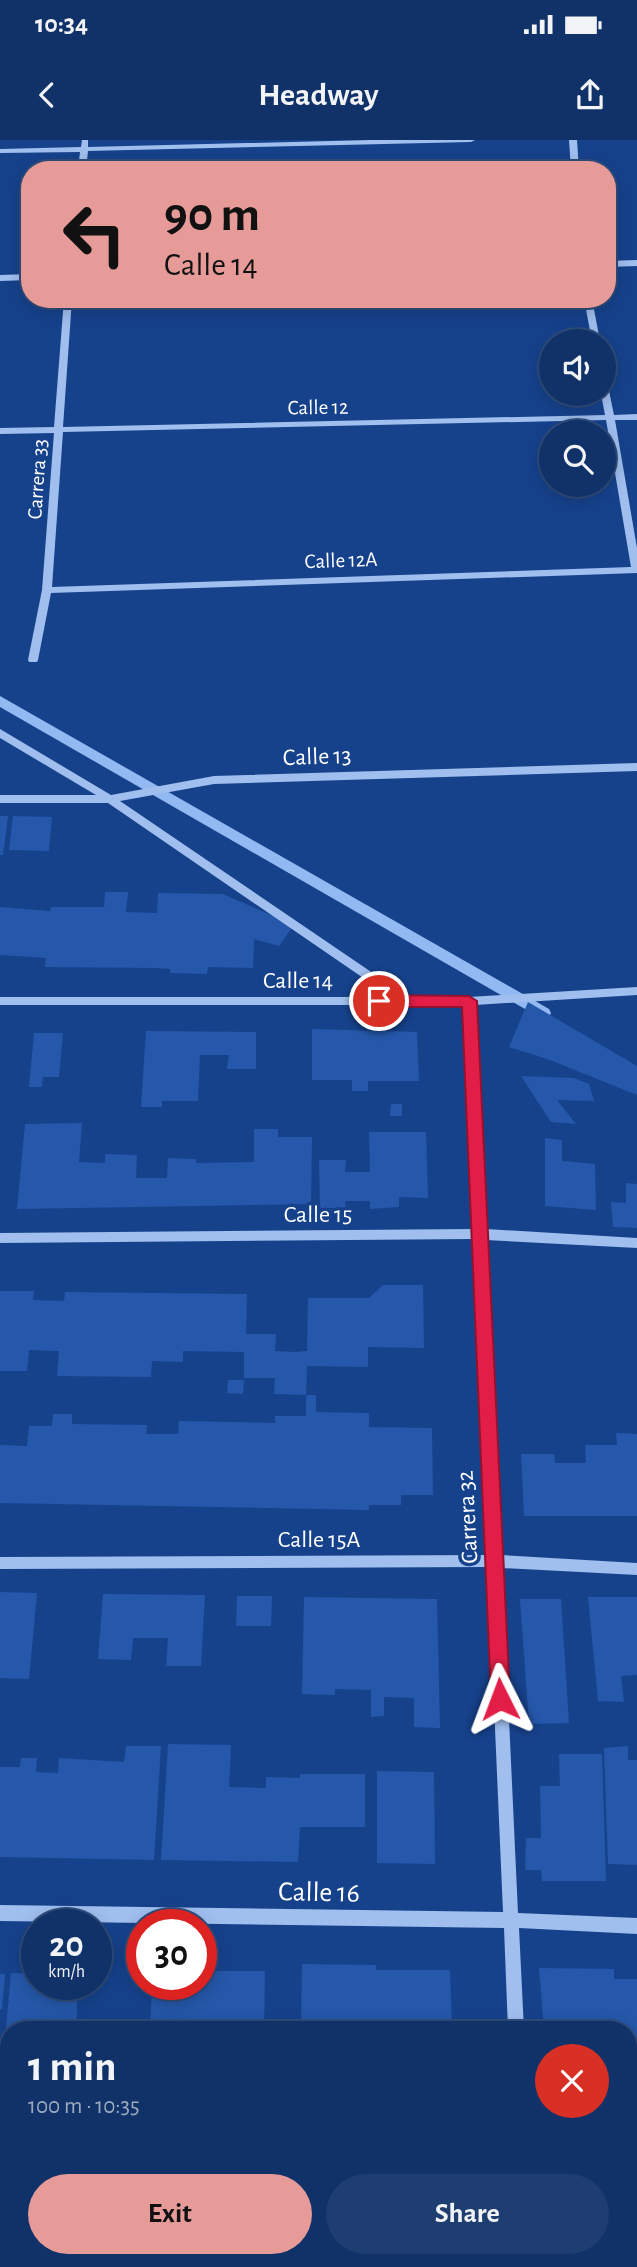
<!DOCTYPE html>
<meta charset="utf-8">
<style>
body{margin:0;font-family:"Alegreya Sans",sans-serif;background:#1e3e71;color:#f1f3f6;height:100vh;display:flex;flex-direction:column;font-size:26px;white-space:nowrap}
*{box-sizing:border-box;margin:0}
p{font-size:23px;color:#9caac0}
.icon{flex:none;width:38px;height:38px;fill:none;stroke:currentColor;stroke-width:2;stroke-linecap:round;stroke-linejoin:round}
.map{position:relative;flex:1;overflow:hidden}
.details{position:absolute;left:0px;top:1881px;width:637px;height:247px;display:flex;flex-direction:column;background:#103269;border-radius:28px 28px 0 0;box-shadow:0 4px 18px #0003,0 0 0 2px #304d7d}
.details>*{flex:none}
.guide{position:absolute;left:21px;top:21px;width:595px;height:147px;border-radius:28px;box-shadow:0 4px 18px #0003,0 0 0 2px #304d7d;background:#e69b98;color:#111;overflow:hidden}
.buttons{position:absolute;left:539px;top:189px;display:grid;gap:14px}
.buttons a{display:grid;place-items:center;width:77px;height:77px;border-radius:50%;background:#103269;box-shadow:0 4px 18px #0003,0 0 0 2px #304d7d;font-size:35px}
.speed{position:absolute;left:21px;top:1769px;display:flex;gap:14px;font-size:35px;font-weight:700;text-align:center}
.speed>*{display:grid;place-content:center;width:91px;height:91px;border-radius:50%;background:#103269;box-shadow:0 4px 18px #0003,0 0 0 2px #304d7d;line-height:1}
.speed small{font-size:18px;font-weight:400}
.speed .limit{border:10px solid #d22;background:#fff;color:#111}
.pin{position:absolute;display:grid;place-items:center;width:60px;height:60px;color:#fff;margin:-30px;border:4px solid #fff;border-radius:50%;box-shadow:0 2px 7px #0007}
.me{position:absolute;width:77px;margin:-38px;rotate:357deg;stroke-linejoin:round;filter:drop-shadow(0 0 5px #0008)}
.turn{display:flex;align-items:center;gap:24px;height:147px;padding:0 28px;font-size:32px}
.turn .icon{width:91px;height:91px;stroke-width:2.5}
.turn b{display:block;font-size:49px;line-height:60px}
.round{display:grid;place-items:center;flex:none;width:74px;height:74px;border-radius:37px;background:#1e3e71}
.head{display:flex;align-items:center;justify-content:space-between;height:119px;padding:0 28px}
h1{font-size:42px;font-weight:600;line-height:52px}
.primary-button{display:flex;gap:14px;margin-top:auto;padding:14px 28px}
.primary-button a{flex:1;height:80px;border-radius:42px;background:#e69b98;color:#111;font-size:28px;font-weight:600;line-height:80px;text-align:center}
.primary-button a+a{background:#1e3e71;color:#f1f3f6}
.status{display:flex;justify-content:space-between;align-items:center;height:49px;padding:0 35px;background:#103269;direction:ltr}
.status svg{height:19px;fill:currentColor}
header{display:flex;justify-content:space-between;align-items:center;height:91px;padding:0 28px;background:#103269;font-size:32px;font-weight:600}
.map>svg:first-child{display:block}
</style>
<div class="status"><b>10:34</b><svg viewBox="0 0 49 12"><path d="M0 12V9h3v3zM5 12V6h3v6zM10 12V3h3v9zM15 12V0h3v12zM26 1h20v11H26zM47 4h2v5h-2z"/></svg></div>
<header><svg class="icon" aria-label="back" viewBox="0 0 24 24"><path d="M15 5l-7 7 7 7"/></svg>Headway<svg class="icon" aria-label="share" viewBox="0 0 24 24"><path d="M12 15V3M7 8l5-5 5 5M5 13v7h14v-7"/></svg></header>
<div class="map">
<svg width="637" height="2127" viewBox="0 0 637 2127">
<rect width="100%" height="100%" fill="#16428c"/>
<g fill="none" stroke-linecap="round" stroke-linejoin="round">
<!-- stream -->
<polygon fill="#92b9f2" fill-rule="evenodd" points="0,556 549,869 551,873 549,877 539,877 0,567"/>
</g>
<!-- building -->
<g fill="#2558aa">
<polygon points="0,676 8,676 3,715 0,715"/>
<polygon points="13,676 52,677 49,711 9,710"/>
<polygon points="105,752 128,752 126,772 157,773 158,753 223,754 294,785 279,806 254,799 253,828 208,827 207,834 170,833 170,829 155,828 45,827 46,818 0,815 0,767 50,771 51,767 104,767"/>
<polygon points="528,862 637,926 637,955 550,920 509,907"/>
<polygon points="312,889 417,892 419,941 368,941 368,951 352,951 352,940 312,940"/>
<polygon points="146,891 256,892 256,929 227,929 229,915 200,915 198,961 162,961 162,967 141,967"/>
<polygon points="34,893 63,893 59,937 43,937 42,947 29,947"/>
<polygon points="521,936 574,938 589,944 594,961 557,960 576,984 551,982"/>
<polygon points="391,964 402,964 402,976 390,976"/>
<polygon points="82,983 79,1022 105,1023 105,1014 137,1015 136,1038 167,1038 168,1018 196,1019 196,1023 254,1022 254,989 278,989 278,997 312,997 311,1064 17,1069 25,984"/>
<polygon points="369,992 426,992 428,1058 399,1057 399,1067 370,1069 370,1061 345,1061 346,1068 320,1068 319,1020 346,1020 345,1032 370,1032"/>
<polygon points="545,998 562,1000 562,1021 595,1024 596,1070 545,1066"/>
<polygon points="626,1043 637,1044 637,1088 613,1087 611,1062 626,1063"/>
<polygon points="383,1145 423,1145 424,1208 368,1207 368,1227 307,1226 306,1255 274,1254 275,1238 244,1238 244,1212 183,1211 183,1222 152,1221 151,1237 57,1236 59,1211 29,1210 27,1231 0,1231 0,1151 34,1151 33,1160 64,1161 65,1152 247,1154 246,1194 276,1194 275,1211 296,1212 307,1211 308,1158 369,1158"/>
<polygon points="228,1240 244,1240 243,1254 227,1253"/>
<polygon points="306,1255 316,1255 316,1272 369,1273 369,1287 432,1288 433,1355 401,1355 401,1365 369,1365 369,1370 0,1363 0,1305 27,1306 29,1286 52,1286 53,1274 72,1274 72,1284 147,1285 146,1294 178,1294 179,1281 275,1283 275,1276 306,1276"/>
<polygon points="616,1293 637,1294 637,1376 524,1376 521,1314 554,1314 555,1323 586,1323 585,1305 617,1305"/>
<polygon points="0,1452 37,1453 29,1539 0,1538"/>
<polygon points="103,1454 205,1455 201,1526 166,1526 168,1498 133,1498 131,1520 98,1519"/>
<polygon points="237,1456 272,1456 271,1486 236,1486"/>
<polygon points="304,1457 437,1459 440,1588 414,1587 414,1558 384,1557 384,1576 371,1577 371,1550 335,1549 335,1555 302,1554"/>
<polygon points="588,1457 637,1457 637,1535 621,1536 624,1562 598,1561"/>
<polygon points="520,1459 561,1459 569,1583 529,1584"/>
<polygon points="168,1604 231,1605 229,1647 266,1648 266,1637 300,1638 300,1634 365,1634 365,1687 300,1687 298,1722 161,1720"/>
<polygon points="126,1606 161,1606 154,1720 0,1717 0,1627 20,1627 21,1618 37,1618 36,1632 58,1633 59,1618 124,1622"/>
<polygon points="628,1606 628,1620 637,1620 637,1725 608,1724 604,1608"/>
<polygon points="559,1614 602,1614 606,1741 542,1741 541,1730 525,1730 526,1698 541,1698 540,1646 560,1646"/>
<polygon points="377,1631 434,1632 435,1724 377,1723"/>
<polygon points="302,1824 376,1825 376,1830 450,1830 452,1890 301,1890"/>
<polygon points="539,1828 614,1829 614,1839 637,1839 637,1930 628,1930 628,1890 544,1890"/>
<polygon points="201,1831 265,1831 264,1890 150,1890 152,1844 201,1844"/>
<polygon points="11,1833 37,1834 37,1844 78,1844 76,1890 9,1890 9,1956 0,1956"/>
<polygon points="0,1834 5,1834 2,1869 0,1869"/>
<polygon points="632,2057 637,2057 637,2127 604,2127 604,2119 628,2119 628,2085 634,2086"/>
<rect x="71" y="2119" width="69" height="8"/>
<rect x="220" y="2119" width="80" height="8"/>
<rect x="309" y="2119" width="151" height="8"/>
<polygon points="208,2122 207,2127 148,2127 148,2123"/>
</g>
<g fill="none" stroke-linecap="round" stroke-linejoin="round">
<!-- minor -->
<g fill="#a0bfef" fill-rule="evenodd">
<polygon points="82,0 88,0 88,7 370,0 475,0 471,2 88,11 86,30 78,30 80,12 0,13 0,9 81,7"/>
<polygon points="569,0 577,0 579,30 571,30"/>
<polygon points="637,120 637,126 607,127 607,121"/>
<polygon points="30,134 30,140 0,141 0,135"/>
<path d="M64 159H72L63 287 605 275 601 254H604V240L607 241 614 275 637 274V280H615L637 408V433L51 453 38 520 37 522H29L28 520 42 450 54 293 0 294V288L54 287ZM606 280 631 427 52 447 63 292Z"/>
<polygon points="584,159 592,159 600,201 592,201"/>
<polygon points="0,589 111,655 214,636 637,623 637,631 214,644 120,661 408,857 469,857 637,847 637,855 475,865 486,1089 637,1098 637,1108 486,1100 501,1415 637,1423 637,1435 502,1428 518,1773 637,1778 637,1794 519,1788 524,1890 508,1890 504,1788 0,1781 0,1765 503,1772 488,1427 0,1429 0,1417 487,1415 474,1099 0,1103 0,1093 473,1089 463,865 0,865 0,857 391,857 108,663 0,663 0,655 96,655 0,598"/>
<rect x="518" y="2119" width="16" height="8"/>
</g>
</g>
<!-- route -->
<polygon fill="#e11d48" stroke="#92132f" stroke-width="2" points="379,855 469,856 477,861 510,1559 507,1565 500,1568 494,1565 491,1559 462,867 379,867 371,861"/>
<g text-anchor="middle" stroke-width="7" stroke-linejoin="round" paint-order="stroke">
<!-- far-street labels -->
<g font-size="21" fill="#fff" stroke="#16428c">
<text transform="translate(318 267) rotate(-1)" y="7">Calle 12</text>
<text transform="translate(37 339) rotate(-86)" y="7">Carrera 33</text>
<text transform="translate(341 420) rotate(-2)" y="7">Calle 12A</text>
</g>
<!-- street labels -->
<g font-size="24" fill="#fff" stroke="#16428c">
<text transform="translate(317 616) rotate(-2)" y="8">Calle 13</text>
<text x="298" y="848">Calle 14</text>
<text x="318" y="1082">Calle 15</text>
<text transform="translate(467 1377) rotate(-93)" y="8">Carrera 32</text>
<text x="319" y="1407">Calle 15A</text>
</g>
<!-- near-street labels -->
<g font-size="28" fill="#fff" stroke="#16428c">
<text transform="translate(319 1751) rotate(1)" y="10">Calle 16</text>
</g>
</g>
</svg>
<div class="buttons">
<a><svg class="icon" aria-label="sound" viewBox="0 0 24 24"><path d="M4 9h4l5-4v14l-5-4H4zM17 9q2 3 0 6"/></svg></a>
<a><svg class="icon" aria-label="search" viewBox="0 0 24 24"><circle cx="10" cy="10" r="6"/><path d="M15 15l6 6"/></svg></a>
</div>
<div class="speed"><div>20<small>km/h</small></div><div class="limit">30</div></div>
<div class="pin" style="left:379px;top:861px;background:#d93025"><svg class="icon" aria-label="arrive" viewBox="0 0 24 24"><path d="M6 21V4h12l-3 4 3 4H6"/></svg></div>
<svg class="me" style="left:500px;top:1559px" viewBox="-20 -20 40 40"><path d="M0-17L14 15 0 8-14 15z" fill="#e11d48" stroke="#fff" stroke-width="4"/></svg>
<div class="guide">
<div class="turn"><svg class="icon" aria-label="left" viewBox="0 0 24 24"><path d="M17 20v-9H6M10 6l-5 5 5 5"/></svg><div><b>90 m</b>Calle 14</div></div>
</div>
<section class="details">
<div class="head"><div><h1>1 min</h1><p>100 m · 10:35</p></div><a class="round" style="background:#d93025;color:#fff"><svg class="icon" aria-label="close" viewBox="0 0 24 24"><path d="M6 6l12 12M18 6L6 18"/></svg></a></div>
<div class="primary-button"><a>Exit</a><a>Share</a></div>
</section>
</div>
